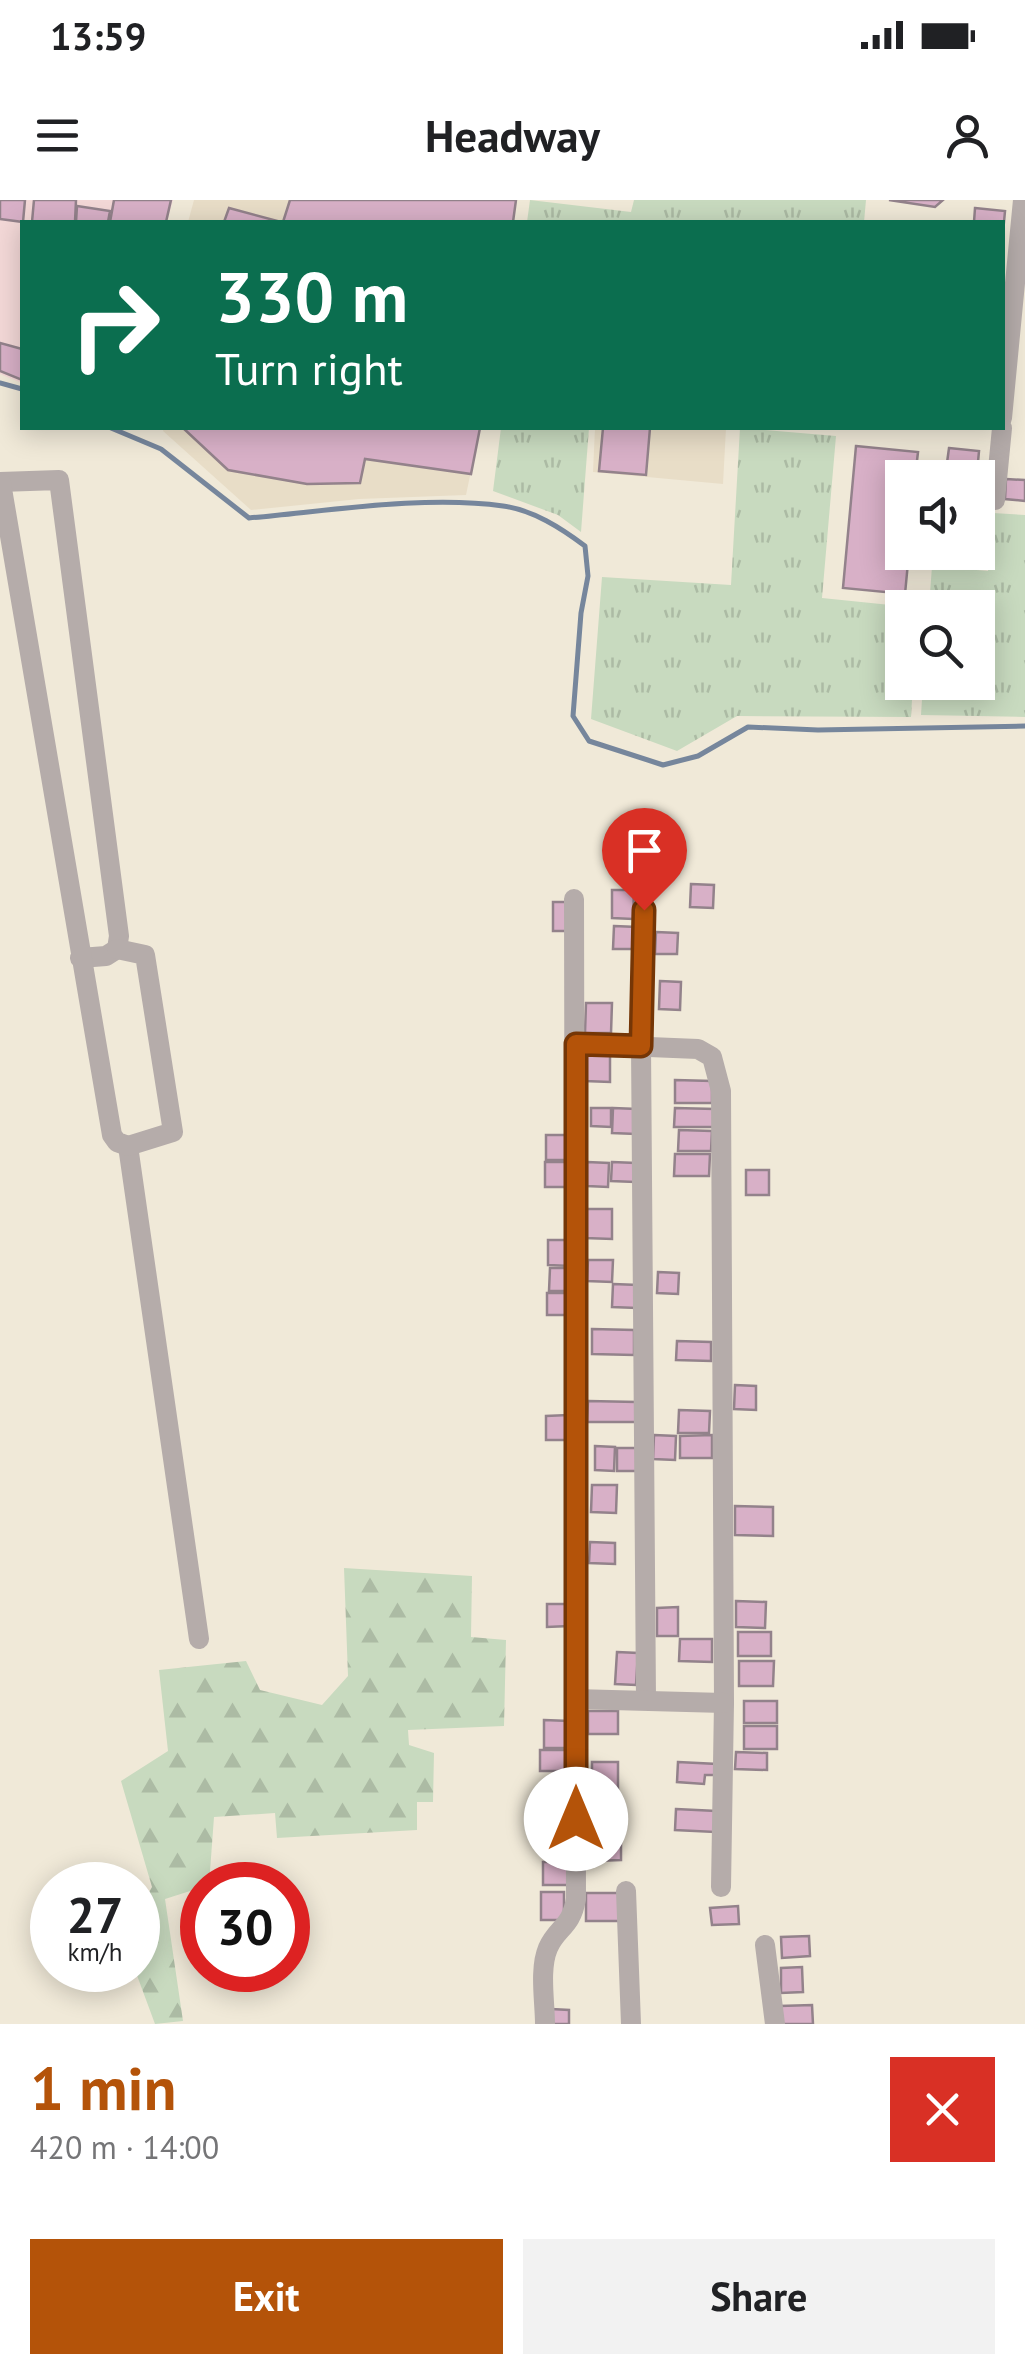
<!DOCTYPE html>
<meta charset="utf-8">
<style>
body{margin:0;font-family:"PT Sans",sans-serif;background:#f2f2f2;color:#202124;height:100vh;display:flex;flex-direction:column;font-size:38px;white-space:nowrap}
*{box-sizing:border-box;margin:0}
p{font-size:32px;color:#757577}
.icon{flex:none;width:55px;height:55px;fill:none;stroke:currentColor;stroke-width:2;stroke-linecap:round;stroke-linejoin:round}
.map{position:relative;height:1824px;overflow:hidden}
.side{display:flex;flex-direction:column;background:#fff;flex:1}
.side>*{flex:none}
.hud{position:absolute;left:20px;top:20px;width:985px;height:210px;border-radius:0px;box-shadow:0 5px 25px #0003;background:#0b6e4f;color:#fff;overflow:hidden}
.tools{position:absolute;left:885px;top:260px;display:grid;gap:20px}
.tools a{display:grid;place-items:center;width:110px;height:110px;border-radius:0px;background:#fff;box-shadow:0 5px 25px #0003;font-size:50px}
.speed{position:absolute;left:30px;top:1662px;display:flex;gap:20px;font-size:50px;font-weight:700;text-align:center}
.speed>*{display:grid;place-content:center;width:130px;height:130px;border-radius:50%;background:#fff;box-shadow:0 5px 25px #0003;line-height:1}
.speed small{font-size:25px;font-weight:400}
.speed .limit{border:15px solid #d22;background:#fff;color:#111}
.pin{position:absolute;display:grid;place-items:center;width:85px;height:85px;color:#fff;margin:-102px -42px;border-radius:50% 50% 50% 0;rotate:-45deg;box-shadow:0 0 10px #0007}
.pin .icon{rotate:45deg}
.me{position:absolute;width:110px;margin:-55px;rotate:0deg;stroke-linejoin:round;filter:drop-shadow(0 0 8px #0008)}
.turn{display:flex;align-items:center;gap:35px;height:210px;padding:0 30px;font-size:45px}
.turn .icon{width:130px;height:130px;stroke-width:2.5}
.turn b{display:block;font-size:70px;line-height:85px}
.round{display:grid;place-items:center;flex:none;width:105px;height:105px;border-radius:0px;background:#f2f2f2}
.head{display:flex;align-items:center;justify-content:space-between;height:170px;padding:0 30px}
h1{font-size:60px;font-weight:600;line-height:75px;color:#b45309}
.action{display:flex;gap:20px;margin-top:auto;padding:20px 30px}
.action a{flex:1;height:115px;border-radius:0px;background:#b45309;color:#fff;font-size:40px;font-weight:600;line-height:115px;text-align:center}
.action a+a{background:#f2f2f2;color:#202124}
.status{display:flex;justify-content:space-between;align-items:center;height:70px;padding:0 50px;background:#fff;direction:ltr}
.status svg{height:28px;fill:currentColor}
header{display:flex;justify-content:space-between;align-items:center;height:130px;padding:0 30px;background:#fff;font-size:45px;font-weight:600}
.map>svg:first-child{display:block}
</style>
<div class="status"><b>13:59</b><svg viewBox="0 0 49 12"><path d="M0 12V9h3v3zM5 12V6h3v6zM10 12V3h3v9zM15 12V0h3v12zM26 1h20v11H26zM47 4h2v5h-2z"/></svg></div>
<header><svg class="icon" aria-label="menu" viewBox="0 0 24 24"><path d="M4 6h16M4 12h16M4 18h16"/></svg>Headway<svg class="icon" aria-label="person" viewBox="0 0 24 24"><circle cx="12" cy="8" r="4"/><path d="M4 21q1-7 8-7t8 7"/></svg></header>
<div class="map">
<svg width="1025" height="1824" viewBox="0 0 1025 1824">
<defs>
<pattern id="grass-tufts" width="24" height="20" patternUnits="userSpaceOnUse" patternTransform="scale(2.5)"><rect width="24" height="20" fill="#c8dabf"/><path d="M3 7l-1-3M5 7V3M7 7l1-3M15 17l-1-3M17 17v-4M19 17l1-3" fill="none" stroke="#acbba4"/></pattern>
<pattern id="forest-firs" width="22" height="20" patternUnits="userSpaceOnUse" patternTransform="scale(2.5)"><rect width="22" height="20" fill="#c8dabf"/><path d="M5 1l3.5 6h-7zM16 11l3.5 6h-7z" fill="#acbba4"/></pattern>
</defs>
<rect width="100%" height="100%" fill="#f0e9d8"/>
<!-- built -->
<g fill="#e8ddc7">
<polygon points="194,0 516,0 513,22 188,22"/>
<polygon points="164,228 480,228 466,295 359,299 251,310 163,231"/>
<polygon points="595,228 726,228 723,284 593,272"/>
</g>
<!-- industrial -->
<polygon fill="#f3d8d7" points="0,0 173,0 167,22 22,22 22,183 0,174"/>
<!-- grass -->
<g fill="url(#grass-tufts)">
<polygon points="530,0 631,12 634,0 866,0 864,22 527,22"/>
<polygon points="501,228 589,228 581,332 558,315 493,291"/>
<polygon points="740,228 836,236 822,398 910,407 902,408 902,482 913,483 911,517 737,516 677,551 591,519 602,377 731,385"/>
<polygon points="993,313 1025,315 1025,517 921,515 923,483 978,482 978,408 929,407 932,366 988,371"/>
</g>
<!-- forest -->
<polygon fill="url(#forest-firs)" points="344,1368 472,1376 471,1437 506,1440 504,1526 408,1530 409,1545 434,1553 433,1602 417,1602 417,1630 277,1638 275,1613 214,1617 209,1685 165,1699 183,1821 155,1824 135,1770 138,1712 152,1687 121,1581 168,1551 159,1470 246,1461 260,1490 322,1505 348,1476"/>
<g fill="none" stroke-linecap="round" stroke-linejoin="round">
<!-- stream -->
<g stroke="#76869c" stroke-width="5">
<polyline points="0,183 22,189"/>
<path d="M111 228 161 249 249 318C328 311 425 295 503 306 533 310 561 328 585 346L588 376 581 413 573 516 589 541 663 565 698 556 748 527 818 530 1025 526"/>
</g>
</g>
<!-- building -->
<g fill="#d8b0c7" stroke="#93828b" stroke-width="2.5">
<polygon points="0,0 25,0 23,22 0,19"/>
<polygon points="34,0 76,0 75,22 32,22"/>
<polygon points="114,0 171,0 166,22 110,22"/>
<polygon points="290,0 516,0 513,22 283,22"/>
<polygon points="889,0 943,0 935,7"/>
<polygon points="77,6 110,11 108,22 76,22"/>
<polygon points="229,8 281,22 282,22 224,22"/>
<polygon points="975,8 1005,11 1003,33 1002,22 974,22"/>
<polygon points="0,143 22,149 22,180 0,171"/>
<polygon points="183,228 480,228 471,274 365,259 360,283 307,284 228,270"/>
<polygon points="603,228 650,228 646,275 599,271"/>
<polygon points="856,246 918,252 915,278 902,278 902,352 909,352 905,394 843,388"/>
<polygon points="949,248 979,251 977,273 946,270"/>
<polygon points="1006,279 1025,280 1025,301 1005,299"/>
<polygon points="943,352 973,352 972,362 943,359"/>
<polygon points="691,684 714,685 713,708 690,707"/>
<polygon points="612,690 634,690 633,719 612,718"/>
<rect x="553" y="702" width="18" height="29"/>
<polygon points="614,726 637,727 637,749 613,749"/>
<polygon points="656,732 678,733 677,754 655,754"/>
<polygon points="660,781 681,782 680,810 659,809"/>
<polygon points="586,803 612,803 611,833 585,833"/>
<polygon points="586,853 610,853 610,882 585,881"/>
<polygon points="675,880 712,881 712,903 675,903"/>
<polygon points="591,908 611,908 611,927 591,926"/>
<polygon points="613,908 637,909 636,934 612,933"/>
<polygon points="675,908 715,909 715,927 674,927"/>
<polygon points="679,930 712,931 711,951 678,951"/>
<polygon points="546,935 567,935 566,960 546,960"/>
<polygon points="675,954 710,954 709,976 674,976"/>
<rect x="545" y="962" width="24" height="25"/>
<polygon points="587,962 609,963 608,987 587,986"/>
<polygon points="612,962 636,963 635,982 611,981"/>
<rect x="746" y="970" width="23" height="25"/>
<polygon points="586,1009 612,1009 612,1039 585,1038"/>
<polygon points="548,1040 571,1040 571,1066 548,1065"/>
<polygon points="588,1060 613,1060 612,1082 587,1081"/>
<polygon points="550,1068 572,1068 572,1091 549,1091"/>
<polygon points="658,1072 679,1073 678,1094 657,1093"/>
<polygon points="613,1084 638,1085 637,1108 612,1107"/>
<rect x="547" y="1093" width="21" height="22"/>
<polygon points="592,1129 634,1130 634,1155 592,1154"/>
<polygon points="677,1141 711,1142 711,1161 676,1160"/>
<polygon points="735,1185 756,1186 756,1210 734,1209"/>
<polygon points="588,1201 637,1202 637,1222 587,1222"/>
<polygon points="679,1210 710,1211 709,1233 678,1233"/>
<polygon points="568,1215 568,1240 546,1240 546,1216"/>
<polygon points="654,1235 676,1236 675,1260 653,1259"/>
<polygon points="712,1235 712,1258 680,1258 680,1236"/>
<polygon points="595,1246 615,1247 614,1271 595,1270"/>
<rect x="617" y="1248" width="20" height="23"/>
<polygon points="592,1285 617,1285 616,1313 591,1312"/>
<polygon points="735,1306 773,1307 773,1336 735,1335"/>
<polygon points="590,1342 615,1343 615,1364 589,1363"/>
<polygon points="736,1401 766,1402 765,1428 736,1427"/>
<polygon points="547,1404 569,1404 569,1426 547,1427"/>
<polygon points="678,1407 678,1436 657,1436 657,1408"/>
<rect x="738" y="1432" width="33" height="24"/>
<polygon points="680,1439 712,1439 712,1462 679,1461"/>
<polygon points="617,1452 638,1453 636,1485 615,1484"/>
<polygon points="739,1461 774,1461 773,1486 739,1486"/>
<rect x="744" y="1501" width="33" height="22"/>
<rect x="588" y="1511" width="30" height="23"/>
<polygon points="544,1520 569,1521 569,1548 544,1548"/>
<rect x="744" y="1526" width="33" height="23"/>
<rect x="540" y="1550" width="30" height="21"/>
<polygon points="736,1552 767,1553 767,1570 735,1569"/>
<rect x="592" y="1562" width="26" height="34"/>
<polygon points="678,1562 717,1564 716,1575 705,1575 704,1584 677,1582"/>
<polygon points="676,1609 716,1611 715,1632 675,1630"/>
<polygon points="594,1612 619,1612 620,1635 594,1635"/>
<polygon points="595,1637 621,1637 621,1660 595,1661"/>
<rect x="543" y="1662" width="26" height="23"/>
<rect x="541" y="1692" width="23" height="28"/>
<rect x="586" y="1693" width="34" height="28"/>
<polygon points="738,1706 739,1724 712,1725 710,1708"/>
<polygon points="809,1736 810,1756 782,1758 781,1737"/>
<polygon points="802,1767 803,1792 781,1793 781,1768"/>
<polygon points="812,1805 813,1824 781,1824 780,1806"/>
<polygon points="551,1809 569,1810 569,1824 551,1824"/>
</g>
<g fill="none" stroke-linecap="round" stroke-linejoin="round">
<!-- minor -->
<g stroke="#b5acaa" stroke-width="20">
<polyline points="1002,218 1023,0"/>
<polyline points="0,282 59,280 119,736 117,749 106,756 80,758"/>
<polyline points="1,283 112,935 117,942 128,946 199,1439"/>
<polyline points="995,300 1002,228"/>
<polyline points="644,710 641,846 646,1500"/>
<polyline points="117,749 145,755 173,932 128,946"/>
<polyline points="576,844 698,849 712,857 721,891 724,1503 721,1687"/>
<polyline points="574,1499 724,1503"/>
<polyline points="626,1691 631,1824"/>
<polyline points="765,1745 775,1824"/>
<path d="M545 1824C545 1802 539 1769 548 1748 557 1727 571 1728 576 1699L574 699"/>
</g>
</g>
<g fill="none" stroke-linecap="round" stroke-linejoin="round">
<!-- route casing -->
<g stroke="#753606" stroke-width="25">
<polyline id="route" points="576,1619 576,844 641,846 644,710"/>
</g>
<!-- route -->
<use href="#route" stroke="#b45309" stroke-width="18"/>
</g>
</svg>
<div class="tools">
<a><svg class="icon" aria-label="sound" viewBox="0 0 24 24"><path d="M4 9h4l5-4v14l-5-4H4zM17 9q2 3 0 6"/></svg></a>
<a><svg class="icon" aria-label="search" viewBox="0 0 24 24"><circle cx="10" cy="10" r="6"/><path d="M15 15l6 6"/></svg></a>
</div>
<div class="speed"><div>27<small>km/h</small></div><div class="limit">30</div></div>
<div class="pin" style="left:644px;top:710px;background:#d93025"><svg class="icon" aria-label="arrive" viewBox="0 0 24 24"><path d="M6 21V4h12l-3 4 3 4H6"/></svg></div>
<svg class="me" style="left:576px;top:1619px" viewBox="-20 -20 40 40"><circle r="19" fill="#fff"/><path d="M0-13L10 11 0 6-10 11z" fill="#b45309"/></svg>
<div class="hud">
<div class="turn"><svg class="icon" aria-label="right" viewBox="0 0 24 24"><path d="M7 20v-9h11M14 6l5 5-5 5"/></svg><div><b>330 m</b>Turn right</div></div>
</div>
</div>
<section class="side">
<div class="head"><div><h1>1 min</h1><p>420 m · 14:00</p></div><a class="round" style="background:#d93025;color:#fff"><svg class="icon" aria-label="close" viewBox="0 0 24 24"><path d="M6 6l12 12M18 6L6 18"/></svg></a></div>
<div class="action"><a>Exit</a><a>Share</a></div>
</section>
